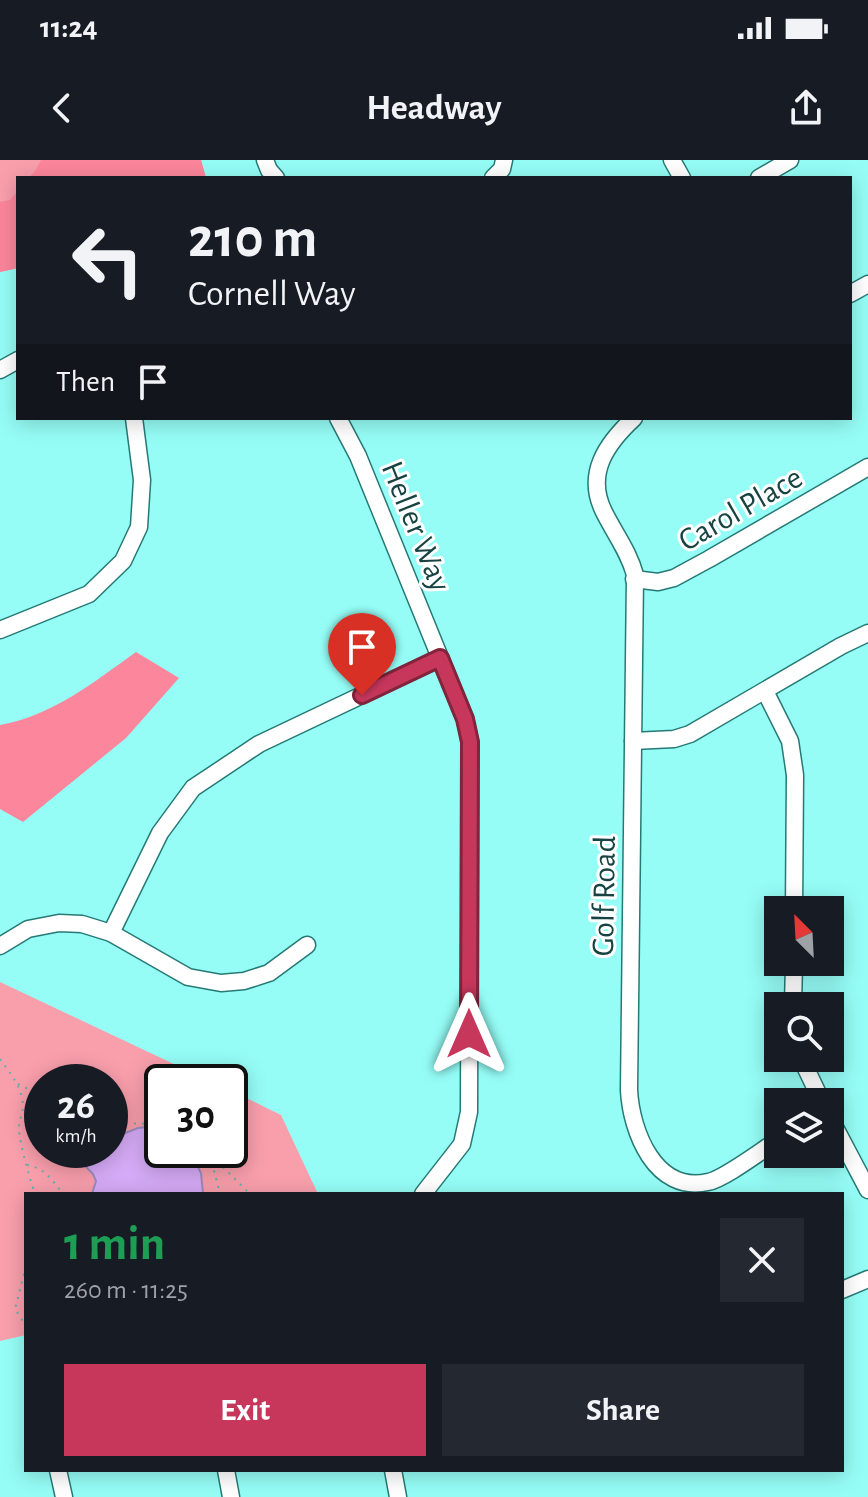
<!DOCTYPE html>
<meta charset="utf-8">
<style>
body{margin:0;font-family:"Alegreya Sans",sans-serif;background:#242831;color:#f1f3f6;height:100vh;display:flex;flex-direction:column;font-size:30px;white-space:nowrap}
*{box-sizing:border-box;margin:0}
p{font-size:26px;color:#9ea1a6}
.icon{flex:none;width:44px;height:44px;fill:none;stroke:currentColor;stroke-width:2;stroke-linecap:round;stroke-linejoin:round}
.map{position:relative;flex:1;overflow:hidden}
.sheet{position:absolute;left:24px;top:1032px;width:820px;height:280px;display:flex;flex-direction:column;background:#171b24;border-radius:0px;box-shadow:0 4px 20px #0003}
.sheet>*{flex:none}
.top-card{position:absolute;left:16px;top:16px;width:836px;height:244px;border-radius:0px;box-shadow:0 4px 20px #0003;background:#171b24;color:#f1f3f6;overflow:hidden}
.needle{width:52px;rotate:336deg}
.tools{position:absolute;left:764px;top:736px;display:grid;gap:16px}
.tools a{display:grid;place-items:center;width:80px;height:80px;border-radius:0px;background:#171b24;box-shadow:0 4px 20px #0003;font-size:40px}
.speed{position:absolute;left:24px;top:904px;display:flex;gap:16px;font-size:40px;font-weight:700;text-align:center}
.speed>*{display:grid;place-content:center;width:104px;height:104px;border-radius:50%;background:#171b24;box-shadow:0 4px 20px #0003;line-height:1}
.speed small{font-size:20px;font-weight:400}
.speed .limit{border:4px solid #111;border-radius:12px;background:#fff;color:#111}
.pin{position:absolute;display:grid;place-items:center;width:68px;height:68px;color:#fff;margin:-82px -34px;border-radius:50% 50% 50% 0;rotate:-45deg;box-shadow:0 0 8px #0007}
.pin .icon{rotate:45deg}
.me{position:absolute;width:88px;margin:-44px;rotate:0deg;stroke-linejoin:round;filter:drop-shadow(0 0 6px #0008)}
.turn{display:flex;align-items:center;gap:28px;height:168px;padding:0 40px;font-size:36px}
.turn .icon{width:104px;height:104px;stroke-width:2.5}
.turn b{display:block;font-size:56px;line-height:68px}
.then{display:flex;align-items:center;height:76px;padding:0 40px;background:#0003;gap:16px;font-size:30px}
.round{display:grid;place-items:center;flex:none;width:84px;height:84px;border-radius:0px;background:#242831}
.headline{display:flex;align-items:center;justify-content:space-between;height:136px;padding:0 40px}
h1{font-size:48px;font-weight:700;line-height:60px;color:#1e9e55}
.cta{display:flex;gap:16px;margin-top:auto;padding:16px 40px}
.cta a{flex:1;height:92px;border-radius:0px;background:#c7375c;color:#fff;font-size:32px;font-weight:700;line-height:92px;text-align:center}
.cta a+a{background:#242831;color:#f1f3f6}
.status{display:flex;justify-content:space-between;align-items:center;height:56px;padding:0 40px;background:#171b24;direction:ltr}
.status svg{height:22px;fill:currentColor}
header{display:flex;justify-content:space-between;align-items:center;height:104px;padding:0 40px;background:#171b24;font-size:36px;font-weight:700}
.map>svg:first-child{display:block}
</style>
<div class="status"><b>11:24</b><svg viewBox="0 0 49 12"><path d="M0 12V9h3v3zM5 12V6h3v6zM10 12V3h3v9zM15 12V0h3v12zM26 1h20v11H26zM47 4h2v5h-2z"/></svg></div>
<header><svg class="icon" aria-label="back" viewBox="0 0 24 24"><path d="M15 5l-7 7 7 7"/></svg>Headway<svg class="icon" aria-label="share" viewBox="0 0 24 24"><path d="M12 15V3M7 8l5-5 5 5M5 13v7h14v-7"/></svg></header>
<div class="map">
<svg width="868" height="1337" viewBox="0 0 868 1337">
<rect width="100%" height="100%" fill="#95fdf6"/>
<!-- green -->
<g fill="#f99fac" fill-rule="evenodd">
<polygon points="0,0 201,0 206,18 18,18 18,108 0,112"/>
<path d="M0 822 212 922H162V990H230V930L281 955 318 1034H26V1175L0 1181ZM42 922H110V990H42Z"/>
</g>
<!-- forest -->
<g fill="#fc869b">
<polygon points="41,0 201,0 206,18 29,18 35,11"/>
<polygon points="18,31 18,108 0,112 0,42 10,40"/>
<path d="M136 492 179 518 126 578 23 662 0 649V565C52 556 94 522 136 492Z"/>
</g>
<!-- water -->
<polygon fill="#d5aaf6" stroke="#9c8bc0" stroke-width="2" points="156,966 162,968 162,990 189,990 201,1013 203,1034 92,1034 96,1021 93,1014 70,990 110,990 110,979 138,968"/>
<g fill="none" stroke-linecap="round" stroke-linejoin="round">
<!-- minor casing -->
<g stroke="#267a75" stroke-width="19">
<g id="minor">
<polyline points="265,0 269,10 276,18"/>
<polyline points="672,0 682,18"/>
<polyline points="493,18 502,9 504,0"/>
<polyline points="759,18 790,0"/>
<polyline points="850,134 868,124"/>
<polyline points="0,210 18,200"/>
<polyline points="338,258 358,296 465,559 470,582 469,952 462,984 423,1034"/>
<path d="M634 258C606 284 585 314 604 352 615 374 629 392 635 415L629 930C631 971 655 1034 708 1022 724 1019 762 990 778 980"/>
<polyline points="634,419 658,422 674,418 709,399 868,307"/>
<polyline points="0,470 89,434 123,401 139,367 142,320 134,258"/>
<polyline points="765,531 790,581 795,615 794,750"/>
<polyline points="633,581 674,579 690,574 841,486 868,473"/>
<polyline points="111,773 160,673 193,628 259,584 440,498"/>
<polyline points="0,786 28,769 59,763 82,764 111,773 188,817 221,823 244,821 269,813 307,785"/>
<polyline points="793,846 794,802"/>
<polyline points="801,898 822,942"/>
<polyline points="830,958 868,1030"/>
<polyline points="842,1130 868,1119"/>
<polyline points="58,1310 64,1337"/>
<polyline points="226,1310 231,1337"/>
<polyline points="393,1310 398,1337"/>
</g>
</g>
<!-- path -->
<g stroke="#61b0ab" stroke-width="2" stroke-dasharray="2 6" stroke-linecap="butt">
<path d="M0 899C10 913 22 927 23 945 23 954 18 962 19 971 22 992 28 1013 35 1034"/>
<polyline points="18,924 42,936"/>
<polyline points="110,963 162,964"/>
<polyline points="206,990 250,1034"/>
<polyline points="210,995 220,1034"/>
<path d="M27 1005C45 1008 52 1020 63 1034"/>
<polyline points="26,1106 15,1149 26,1166"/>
</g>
<!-- minor -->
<use href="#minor" stroke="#fff" stroke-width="16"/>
</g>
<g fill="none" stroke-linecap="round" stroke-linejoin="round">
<!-- route casing -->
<g stroke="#81243c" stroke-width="20">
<polyline id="route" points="362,535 440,498 465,559 470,582 469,874"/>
</g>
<!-- route -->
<use href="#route" stroke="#c7375c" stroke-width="14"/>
</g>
<g text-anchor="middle" stroke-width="6" stroke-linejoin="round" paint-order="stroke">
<!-- street labels -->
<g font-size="32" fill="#174442" stroke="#fff">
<text transform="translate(740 348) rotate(-30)" y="11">Carol Place</text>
<text transform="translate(417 366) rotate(68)" y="11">Heller Way</text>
<text transform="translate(603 736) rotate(-89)" y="11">Golf Road</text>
</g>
</g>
</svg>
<div class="tools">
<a><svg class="needle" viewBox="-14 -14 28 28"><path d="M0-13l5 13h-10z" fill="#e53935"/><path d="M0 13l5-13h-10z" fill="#9ea1a6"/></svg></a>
<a><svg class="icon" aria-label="search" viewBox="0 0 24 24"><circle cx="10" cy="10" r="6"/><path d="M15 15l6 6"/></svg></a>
<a><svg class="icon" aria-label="layers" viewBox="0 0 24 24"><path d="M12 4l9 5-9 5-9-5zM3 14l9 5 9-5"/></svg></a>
</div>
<div class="speed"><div>26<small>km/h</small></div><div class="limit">30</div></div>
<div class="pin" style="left:362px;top:535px;background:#d93025"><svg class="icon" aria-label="arrive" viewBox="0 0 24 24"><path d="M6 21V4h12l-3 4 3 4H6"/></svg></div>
<svg class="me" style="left:469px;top:874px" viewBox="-20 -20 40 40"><path d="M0-17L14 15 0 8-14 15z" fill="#c7375c" stroke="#fff" stroke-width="4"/></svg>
<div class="top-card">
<div class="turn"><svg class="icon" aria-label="left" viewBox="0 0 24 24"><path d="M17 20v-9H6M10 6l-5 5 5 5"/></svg><div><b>210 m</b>Cornell Way</div></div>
<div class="then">Then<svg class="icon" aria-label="arrive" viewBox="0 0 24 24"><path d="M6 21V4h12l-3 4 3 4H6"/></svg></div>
</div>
<section class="sheet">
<div class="headline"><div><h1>1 min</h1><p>260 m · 11:25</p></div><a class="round"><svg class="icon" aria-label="close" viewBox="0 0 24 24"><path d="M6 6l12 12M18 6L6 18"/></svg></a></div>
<div class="cta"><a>Exit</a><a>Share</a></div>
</section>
</div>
